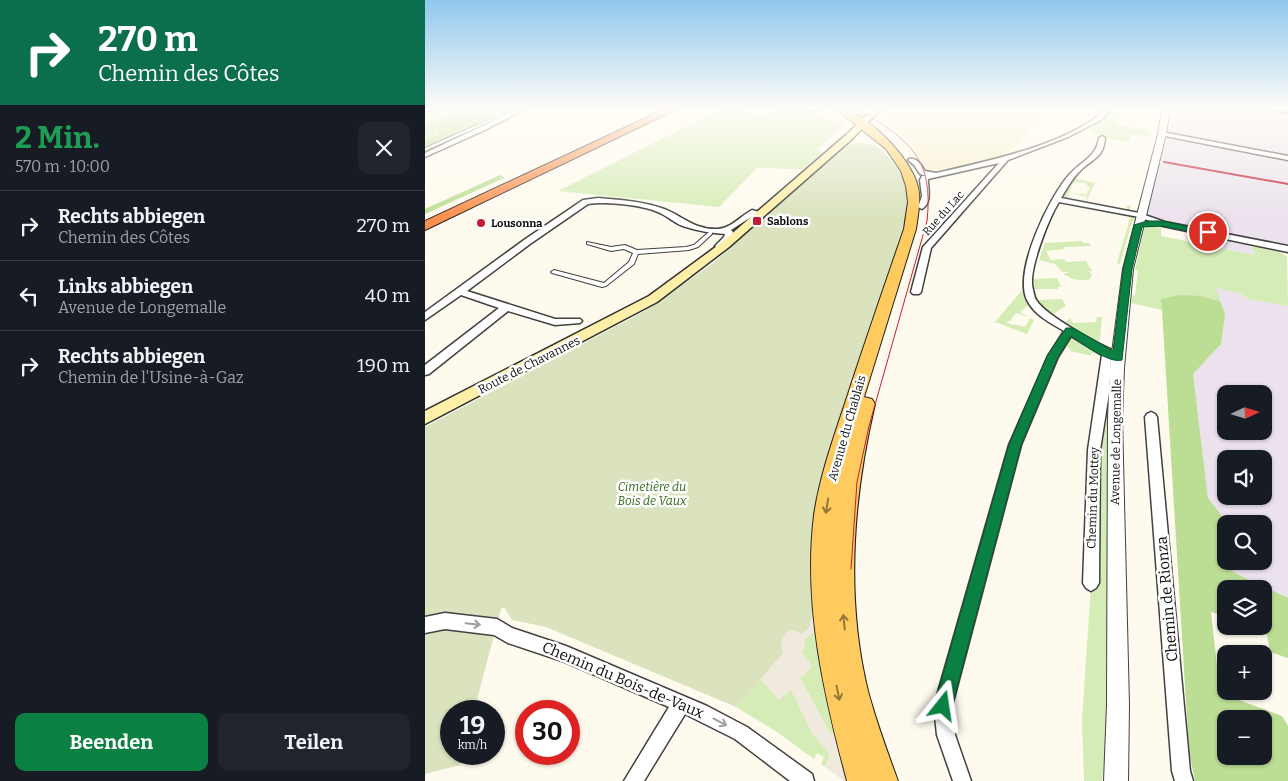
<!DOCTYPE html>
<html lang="de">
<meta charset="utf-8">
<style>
body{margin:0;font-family:Bitter,serif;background:#20242c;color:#f1f3f6;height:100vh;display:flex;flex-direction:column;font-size:19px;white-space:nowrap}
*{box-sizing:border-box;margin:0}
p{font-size:16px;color:#9ea1a6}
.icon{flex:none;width:28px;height:28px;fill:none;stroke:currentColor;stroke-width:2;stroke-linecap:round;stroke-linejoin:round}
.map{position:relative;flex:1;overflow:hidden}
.drawer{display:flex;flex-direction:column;background:#171b24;width:425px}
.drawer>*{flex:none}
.hud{background:#0b6e4f;color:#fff;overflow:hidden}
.needle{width:32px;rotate:86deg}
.fabs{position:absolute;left:792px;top:385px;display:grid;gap:10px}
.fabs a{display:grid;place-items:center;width:55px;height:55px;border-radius:10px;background:#171b24;box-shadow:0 1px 4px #0004;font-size:25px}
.speed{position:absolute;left:15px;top:700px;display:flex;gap:10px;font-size:25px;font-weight:700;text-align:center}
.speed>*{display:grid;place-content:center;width:65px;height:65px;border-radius:50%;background:#171b24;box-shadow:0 1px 4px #0004;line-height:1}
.speed small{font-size:12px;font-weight:400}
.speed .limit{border:8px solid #d22;background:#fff;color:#111}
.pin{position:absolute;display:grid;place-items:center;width:42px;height:42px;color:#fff;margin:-21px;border:2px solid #fff;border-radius:50%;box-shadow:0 1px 5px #0007}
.me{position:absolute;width:55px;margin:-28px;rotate:15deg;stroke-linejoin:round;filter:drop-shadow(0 0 4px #0008)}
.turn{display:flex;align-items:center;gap:18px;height:105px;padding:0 15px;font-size:22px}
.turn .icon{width:65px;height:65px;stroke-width:2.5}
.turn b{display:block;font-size:35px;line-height:42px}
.round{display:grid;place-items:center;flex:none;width:52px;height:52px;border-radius:10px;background:#20242c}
.summary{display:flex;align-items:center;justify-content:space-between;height:85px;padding:0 15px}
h1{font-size:30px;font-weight:700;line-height:38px;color:#1e9e55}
.primary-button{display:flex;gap:10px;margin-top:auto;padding:10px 15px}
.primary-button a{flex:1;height:58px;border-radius:10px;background:#0b8043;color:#fff;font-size:20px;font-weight:700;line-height:58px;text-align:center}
.primary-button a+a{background:#20242c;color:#f1f3f6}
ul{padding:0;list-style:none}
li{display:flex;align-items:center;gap:15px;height:70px;padding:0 15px;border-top:1px solid #363941}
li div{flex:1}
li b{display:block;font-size:19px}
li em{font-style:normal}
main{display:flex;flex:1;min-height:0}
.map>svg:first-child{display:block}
</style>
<main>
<section class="drawer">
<div class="hud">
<div class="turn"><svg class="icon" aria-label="right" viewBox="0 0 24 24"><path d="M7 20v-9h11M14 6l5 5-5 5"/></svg><div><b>270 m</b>Chemin des Côtes</div></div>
</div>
<div class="summary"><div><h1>2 Min.</h1><p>570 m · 10:00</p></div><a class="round"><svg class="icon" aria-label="close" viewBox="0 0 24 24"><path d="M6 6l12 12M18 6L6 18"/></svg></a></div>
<ul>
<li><svg class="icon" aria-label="right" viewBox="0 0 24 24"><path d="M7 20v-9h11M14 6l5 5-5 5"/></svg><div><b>Rechts abbiegen</b><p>Chemin des Côtes</p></div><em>270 m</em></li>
<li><svg class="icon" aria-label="left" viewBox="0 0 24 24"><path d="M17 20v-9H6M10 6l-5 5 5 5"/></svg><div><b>Links abbiegen</b><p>Avenue de Longemalle</p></div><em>40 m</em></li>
<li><svg class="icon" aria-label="right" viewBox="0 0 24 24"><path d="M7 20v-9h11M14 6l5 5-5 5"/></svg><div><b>Rechts abbiegen</b><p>Chemin de l'Usine-à-Gaz</p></div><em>190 m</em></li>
</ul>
<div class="primary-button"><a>Beenden</a><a>Teilen</a></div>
</section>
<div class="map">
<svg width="863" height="781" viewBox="0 0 863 781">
<rect width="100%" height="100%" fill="#fffaee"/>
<!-- industrial -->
<g fill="#ebe2ed" fill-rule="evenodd">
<polygon points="749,109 863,109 863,246 732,220 725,216 722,213"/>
<polygon points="774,234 827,244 829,255 775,244"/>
<path d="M791 288 815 292 823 299 863 306V598L808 572 806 561H839V524H801V534L798 517 783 498 768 374 796 344ZM801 394H839V431H801ZM801 459H839V496H801Z"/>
</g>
<!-- farmland -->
<polygon fill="#f7f0cd" points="464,109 625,109 579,158 524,170 504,172 487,146 488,144 456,117"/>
<!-- green -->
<g fill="#d6ecb6">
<polygon points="0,109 88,109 0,149"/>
<polygon points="296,109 312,109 339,116 353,109 377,109 373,113 401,116 402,120 419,125 392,150 398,152 378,169 332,168 294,207 133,191"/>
<polygon points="685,113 683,116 693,118 691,123 693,125 721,130 726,137 706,134 703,142 673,137 674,135 668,133 666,129"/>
<polygon points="649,178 670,183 661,202 701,210 702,206 706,206 704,212 656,202 655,201 660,202 662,197 646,193 657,194 659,193 660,196 665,188 660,183 651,182 647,185 646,187 649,188 646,188 643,197 649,200 636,198"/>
<polygon points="706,215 710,219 707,222 695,264 692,263"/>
<polygon points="725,225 736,226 736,236 829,255 827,244 850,249 862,257 863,306 823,299 815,293 791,288 795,301 776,296 737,299 737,310 706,303 707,295 710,296 713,271 710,270 719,229"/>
<path d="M657 241 658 243H664L666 246 639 247 640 249 621 251 626 260 639 259 641 262 661 261 667 271 660 272H665L667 275 665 279C655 282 646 279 638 274L645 272H637L630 264 614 260 620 243Z"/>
<path d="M632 278 636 287H632L633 289H609L614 300 637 299 641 306 628 314C615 306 607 295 609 279Z"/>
<polygon points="598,289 605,304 595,312 603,317 591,313 585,321 581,322 588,325 589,324 600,327 605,318 609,320 602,334 570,322"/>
<polygon points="672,317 677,317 675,340 670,341 640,322 645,318 648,323 671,322"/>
<polygon points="643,337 649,337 669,350 670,354 666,353 666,356 646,351 640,342"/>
<polygon points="687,369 682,743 677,781 659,781 657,721 674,465"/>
<polygon points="390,631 410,735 405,733 375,678 386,667 376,653 380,639"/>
<polygon points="336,679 354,700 366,689 387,733 405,755 400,767 396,764 399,757 392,753 389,759 352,732 311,707"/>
</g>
<!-- forest -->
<g fill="#bbde94" fill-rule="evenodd">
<polygon points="50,112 76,119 0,152 0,139 14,136 14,128 4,129 0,135 0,127 30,114 35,115"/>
<polygon points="75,175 79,178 0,214 0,209"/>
<path d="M755 295 776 296 795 301 800 314 796 344 768 374 783 498 798 517 801 534V561H806L808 572 863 598V658L845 652 841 630 831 626H839V589H801V616L786 612 795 693 857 716 863 726V781H770L764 751 737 310 736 299ZM801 719H839V756H801Z"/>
</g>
<!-- cemetery -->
<path fill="#dae3be" d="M435 143C449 144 456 148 465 159 489 188 486 202 476 236L397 477 388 526 389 619 385 627 377 634 366 631 361 633 356 643 359 653 311 707 121 627 87 620 79 607 76 609 49 711H26V754H38L35 765 0 774V427L218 312 287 264 415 150 426 144Z"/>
<!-- plaza -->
<polygon fill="#f0e9dd" points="392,618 393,629 380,639 379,648 376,653 377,655 378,654 385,662 386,667 375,678 405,733 413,736 423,781 419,781 400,767 405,755 387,733 366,690 354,700 336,679 358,653 356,642 361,633 368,630 377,634 385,627 385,620"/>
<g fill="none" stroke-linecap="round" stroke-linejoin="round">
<!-- pedestrian casing -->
<g stroke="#414141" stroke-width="2">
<g id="pedestrian">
<polygon points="88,109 92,109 0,151 0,148"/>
<polygon points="285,231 287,232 287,234 273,247 264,250 213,254 209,264 181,286 177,287 127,273 126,272 129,270 179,283 204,262 208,253 199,249 186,251 162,244 162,242 186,247 200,245 212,250 261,247 269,245"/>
</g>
</g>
<!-- minor casing -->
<g stroke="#414141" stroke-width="3">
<g id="minor">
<polygon points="93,109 100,109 58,131 0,157 0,153"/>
<path d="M681 109H687L676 120 643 137 583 160 506 248 496 292 494 294H488L486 292 498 247 574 163 503 179C503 190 507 203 497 209L493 207 497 196 495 180 497 176H501L495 174 489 165 483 160 484 159C492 157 496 165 500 171L511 173C559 162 646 144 681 109Z"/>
<polygon points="737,132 863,156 863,160 735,135 734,134"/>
<path d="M677 136 680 138C678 158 670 157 657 169 648 177 642 188 636 198L714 213 740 222 863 246V252L738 226 714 217 634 202C624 218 606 264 607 283 607 287 609 294 610 298 618 315 678 347 697 354L698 357 693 361 686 359 684 393 675 450 674 583 671 588 666 591 661 588 658 583 663 450 677 355 646 336 633 357 596 445 527 706 530 735 546 781H528L512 735 509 706 584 445 623 356 639 331C626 323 609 315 602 300 588 271 625 196 644 175 656 161 671 158 674 138Z"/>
<path d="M173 198C195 200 218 201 239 209 258 216 269 230 293 229 306 228 316 216 327 210L334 212 306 230 308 232 307 238 294 249 290 246 299 237 300 234C286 233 274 231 261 227 252 225 245 218 237 214 221 205 181 201 163 204L105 244 42 291 130 319H155L157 321 155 323 130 325 83 311 4 374 0 375V365L74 308 36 295 0 320V312L99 240 158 200Z"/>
<polygon points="726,412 730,414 732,417 765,771 768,781 750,781 747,771 720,417 722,414"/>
<polygon points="20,613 72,619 87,628 141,646 282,706 322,727 387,774 389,781 365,781 310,739 260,714 219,781 199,781 244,707 140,662 83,643 69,635 20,629 0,633 0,617"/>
</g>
</g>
<!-- tertiary casing -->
<g stroke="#414141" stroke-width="2">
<polygon id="tertiary" points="737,109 745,109 741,134 708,269 699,368 697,418 704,705 703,781 679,781 682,705 683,418 685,368 698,269 733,134"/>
</g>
<!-- secondary casing -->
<g stroke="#303030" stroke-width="3">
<polygon id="secondary" points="424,109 456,109 427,139 304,247 232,302 0,424 0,411 224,296 296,243 421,135 444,113 436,114 424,113"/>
</g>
<!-- primary casing -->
<g stroke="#1f1f1f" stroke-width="2">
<path id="primary" d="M411 109C440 109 487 159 493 187 496 202 493 214 491 229L439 397 447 399 450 404C428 498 420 596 443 691 451 721 462 751 473 781H422C399 695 378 605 389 515 395 474 410 434 423 394 441 339 460 284 479 229L483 202 481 186 476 171 461 149Z"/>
</g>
<!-- motorway casing -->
<g stroke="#1f1f1f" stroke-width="2">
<polygon id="motorway" points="240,109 252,109 0,230 0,221"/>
</g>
<!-- pedestrian -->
<use href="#pedestrian" fill="#fff" fill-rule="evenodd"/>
<!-- minor -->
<use href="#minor" fill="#fff" fill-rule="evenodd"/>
<!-- tertiary -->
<use href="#tertiary" fill="#fff" fill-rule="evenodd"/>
<!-- secondary -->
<use href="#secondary" fill="#ffefa9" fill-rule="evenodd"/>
<!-- primary -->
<use href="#primary" fill="#ffcb5e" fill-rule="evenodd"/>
<!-- motorway -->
<use href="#motorway" fill="#fd904f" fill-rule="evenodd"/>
<!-- tram -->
<path stroke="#c61d33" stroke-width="1" d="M426 569 432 482 444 426 502 221C509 157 484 140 433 109"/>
<!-- rail -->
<polyline stroke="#c61d33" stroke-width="2" points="739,162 863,184"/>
</g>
<!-- wall -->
<g fill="#4b433f">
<polygon points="376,109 394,109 390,113 376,112"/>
<polygon points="824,109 863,109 863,115"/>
</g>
<!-- shaded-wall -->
<polygon fill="#3d3733" points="390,109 394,109 390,113"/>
<!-- one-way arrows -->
<defs><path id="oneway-shaft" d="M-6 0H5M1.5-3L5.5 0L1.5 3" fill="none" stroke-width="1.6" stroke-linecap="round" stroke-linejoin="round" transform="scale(1.25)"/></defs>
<g stroke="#93763a">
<use href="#oneway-shaft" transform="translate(402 506) rotate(99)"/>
<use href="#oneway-shaft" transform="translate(419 622) rotate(-96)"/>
<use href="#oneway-shaft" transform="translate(413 693) rotate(79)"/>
</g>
<g stroke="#9f9f9f">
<use href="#oneway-shaft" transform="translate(48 624) rotate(6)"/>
<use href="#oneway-shaft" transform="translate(295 722) rotate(28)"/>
</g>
<!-- sky -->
<linearGradient id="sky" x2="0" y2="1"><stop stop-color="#91c7ef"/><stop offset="0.5" stop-color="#fffdf7"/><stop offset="1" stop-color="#fffdf7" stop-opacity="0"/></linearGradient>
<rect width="863" height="218" fill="url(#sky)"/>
<!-- route -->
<path fill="#0b8043" stroke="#07532c" d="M722 221H738L787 232 783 235 738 226 717 227 707 269 697 360C684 364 657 343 646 336L633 357 596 445 527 706 524 712 518 714 512 712 509 706 584 445 622 356 641 328H648L688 351 698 269 709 225Z"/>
<!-- markers -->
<g fill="#c61d33" stroke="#fff" stroke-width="2">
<rect x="327" y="216" width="10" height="10" rx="2.5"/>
<circle cx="56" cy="223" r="5"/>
</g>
<g text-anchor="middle" stroke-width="5" stroke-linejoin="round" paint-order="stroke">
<!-- far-street labels -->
<g font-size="11" fill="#0e0e0e" stroke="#fff">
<text transform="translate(518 213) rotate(-48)" y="4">Rue du Lac</text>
</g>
<!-- far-poi labels -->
<g font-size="11" font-weight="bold" fill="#0e0e0e" stroke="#fff" text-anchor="start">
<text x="342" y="225">Sablons</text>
<text x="66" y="227">Lousonna</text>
</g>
<!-- street labels -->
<g font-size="12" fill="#0e0e0e" stroke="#fff">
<text transform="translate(104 365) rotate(-27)" y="4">Route de Chavannes</text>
<text transform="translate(422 428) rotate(-74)" y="4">Avenue du Chablais</text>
<text transform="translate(691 442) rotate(-89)" y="4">Avenue de Longemalle</text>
<text transform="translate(668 498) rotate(-88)" y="4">Chemin du Mottey</text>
</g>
<!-- park labels -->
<g font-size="12" font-style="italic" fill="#316a1a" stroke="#fff">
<text x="227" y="491">Cimetière du<tspan x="227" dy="14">Bois de Vaux</tspan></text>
</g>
<!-- near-street labels -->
<g font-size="15" fill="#0e0e0e" stroke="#fff">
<text transform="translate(742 599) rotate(-95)" y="5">Chemin de Rionza</text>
<text transform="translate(198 680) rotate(23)" y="5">Chemin du Bois-de-Vaux</text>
</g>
</g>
</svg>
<div class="fabs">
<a><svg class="needle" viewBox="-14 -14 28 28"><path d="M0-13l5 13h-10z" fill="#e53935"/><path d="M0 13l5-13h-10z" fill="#9ea1a6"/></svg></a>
<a><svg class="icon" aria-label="sound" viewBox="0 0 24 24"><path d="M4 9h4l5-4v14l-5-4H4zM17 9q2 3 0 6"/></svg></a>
<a><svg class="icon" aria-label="search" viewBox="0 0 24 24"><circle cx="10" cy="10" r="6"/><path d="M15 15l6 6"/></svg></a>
<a><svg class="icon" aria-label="layers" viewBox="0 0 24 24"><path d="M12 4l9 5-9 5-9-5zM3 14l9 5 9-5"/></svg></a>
<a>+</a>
<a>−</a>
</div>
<div class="speed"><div>19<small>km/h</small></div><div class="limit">30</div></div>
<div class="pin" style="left:783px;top:232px;background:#d93025"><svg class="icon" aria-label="arrive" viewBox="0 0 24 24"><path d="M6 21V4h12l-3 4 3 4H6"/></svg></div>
<svg class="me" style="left:518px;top:706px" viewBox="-20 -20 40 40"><path d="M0-17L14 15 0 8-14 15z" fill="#0b8043" stroke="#fff" stroke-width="4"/></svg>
</div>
</main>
